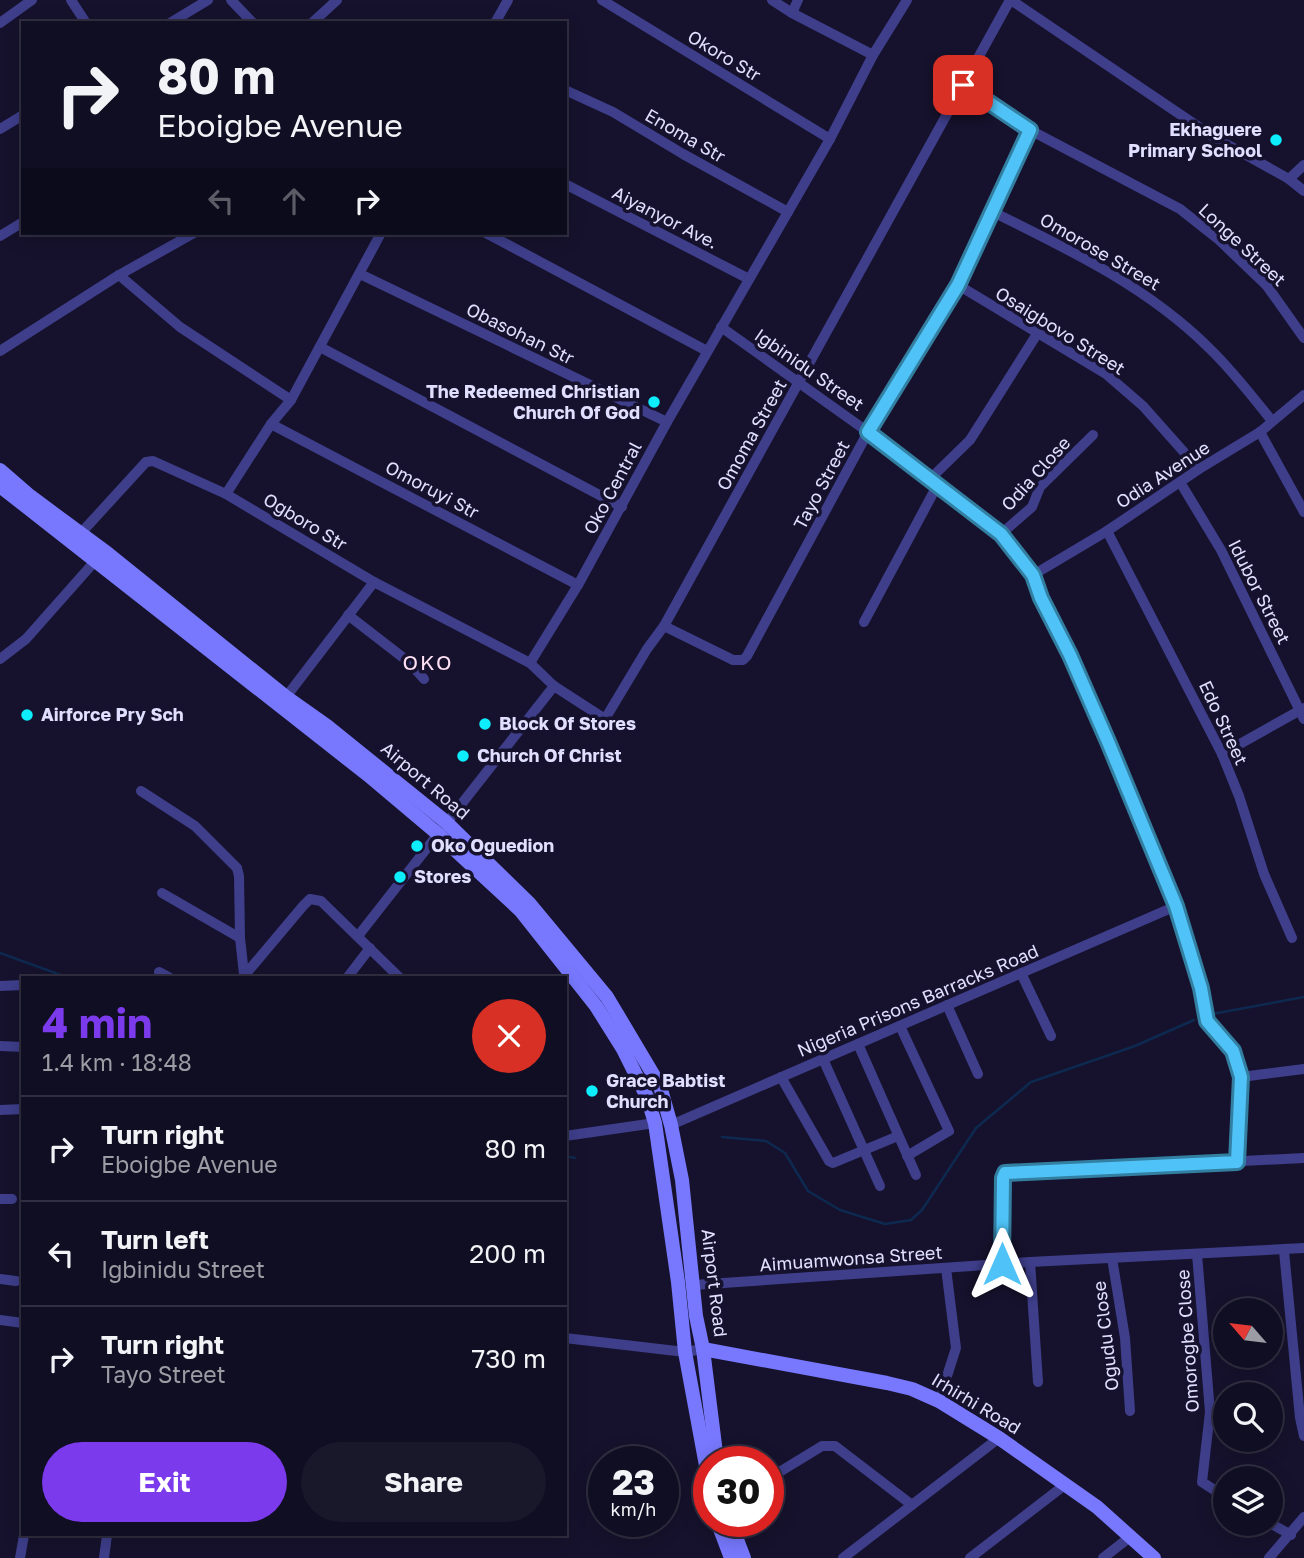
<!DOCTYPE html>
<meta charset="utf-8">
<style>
body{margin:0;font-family:"Golos Text",sans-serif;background:#19172a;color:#f1f3f6;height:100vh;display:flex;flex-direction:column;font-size:26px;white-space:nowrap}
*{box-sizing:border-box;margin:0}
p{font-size:23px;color:#9c9ca5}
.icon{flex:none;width:38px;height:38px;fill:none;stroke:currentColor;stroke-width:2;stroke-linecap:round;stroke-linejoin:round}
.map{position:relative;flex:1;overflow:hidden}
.sheet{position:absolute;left:21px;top:976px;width:546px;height:560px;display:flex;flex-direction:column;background:#100e22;border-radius:0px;box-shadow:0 4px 18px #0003,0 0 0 2px #302e40}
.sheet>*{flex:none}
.guide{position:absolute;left:21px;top:21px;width:546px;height:214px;border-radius:0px;box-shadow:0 4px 18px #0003,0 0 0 2px #302e40;background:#100e22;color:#f1f3f6;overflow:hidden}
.needle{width:46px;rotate:298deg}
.fabs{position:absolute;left:1213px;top:1298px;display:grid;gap:14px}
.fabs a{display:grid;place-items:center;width:70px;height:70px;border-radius:50%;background:#100e22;box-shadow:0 4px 18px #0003,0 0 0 2px #302e40;font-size:35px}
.speed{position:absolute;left:588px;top:1446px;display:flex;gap:14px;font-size:35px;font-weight:700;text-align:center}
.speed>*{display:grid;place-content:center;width:91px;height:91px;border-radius:50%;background:#100e22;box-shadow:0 4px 18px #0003,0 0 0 2px #302e40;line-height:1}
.speed small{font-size:18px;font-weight:400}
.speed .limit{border:10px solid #d22;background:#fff;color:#111}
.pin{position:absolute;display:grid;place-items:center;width:60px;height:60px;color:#fff;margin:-30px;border-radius:14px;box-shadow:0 4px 10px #0006}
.me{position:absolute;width:77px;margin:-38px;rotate:0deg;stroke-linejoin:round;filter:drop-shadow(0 0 5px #0008)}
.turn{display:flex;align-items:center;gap:24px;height:147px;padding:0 21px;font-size:32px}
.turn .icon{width:91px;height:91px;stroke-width:2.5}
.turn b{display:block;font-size:49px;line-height:60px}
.lanes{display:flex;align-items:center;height:66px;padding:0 21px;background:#0003;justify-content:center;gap:35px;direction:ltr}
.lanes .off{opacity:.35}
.round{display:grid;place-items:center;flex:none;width:74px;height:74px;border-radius:37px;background:#19172a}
.overview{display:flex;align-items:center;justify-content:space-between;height:119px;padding:0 21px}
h1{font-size:42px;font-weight:700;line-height:52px;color:#7c3aed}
.action{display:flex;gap:14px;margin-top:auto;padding:14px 21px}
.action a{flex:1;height:80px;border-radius:42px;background:#7c3aed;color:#fff;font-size:28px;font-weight:700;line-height:80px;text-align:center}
.action a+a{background:#19172a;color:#f1f3f6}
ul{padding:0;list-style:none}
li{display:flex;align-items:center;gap:21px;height:105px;padding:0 21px;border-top:2px solid #302e40}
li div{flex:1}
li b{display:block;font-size:26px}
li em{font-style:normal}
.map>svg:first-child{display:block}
</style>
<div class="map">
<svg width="1304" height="1558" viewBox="0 0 1304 1558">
<rect width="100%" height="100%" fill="#16122d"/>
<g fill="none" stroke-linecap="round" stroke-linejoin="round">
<!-- stream -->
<g stroke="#0e2950" stroke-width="2.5">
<polyline points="0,953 69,978"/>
<polyline points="1212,1014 1304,997"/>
<polyline points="722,1137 766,1141 785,1153 808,1191 840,1210 885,1224 911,1220 922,1210 976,1128 1031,1082 1135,1046 1194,1020"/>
<polyline points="565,1156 575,1158"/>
</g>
<!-- street -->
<g stroke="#3e3e8b" stroke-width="10">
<polyline points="71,0 86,23"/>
<polyline points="231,0 253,23"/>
<polyline points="602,0 830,139"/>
<polyline points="772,0 792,13 873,55"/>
<polyline points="1011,0 1212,136 1289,179 1304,191"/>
<polyline points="792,13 798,0"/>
<polyline points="0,23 32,0"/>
<polyline points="170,23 208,0"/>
<polyline points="312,23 337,0"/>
<polyline points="495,23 508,0"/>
<polyline points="963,84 1030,130 1180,209 1218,239 1267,286 1304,338"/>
<polyline points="565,90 613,112 683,154 788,212"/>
<polyline points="0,129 23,115"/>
<polyline points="1289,179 1304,165"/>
<polyline points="565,184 749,279"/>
<path d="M991 211C1068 249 1148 287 1209 348 1232 370 1252 396 1272 421"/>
<polyline points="486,233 707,351"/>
<polyline points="0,236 23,222"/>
<polyline points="360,274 667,422"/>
<polyline points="119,275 180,327 291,400"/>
<polyline points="958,285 1106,374 1143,406 1199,469"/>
<polyline points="721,327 868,432 1001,534 1033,575 1041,598 1070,655 1109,744 1176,906 1201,988 1207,1021 1233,1051 1241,1077 1237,1162"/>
<polyline points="320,347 622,507"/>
<polyline points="0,351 119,275 194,233"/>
<polyline points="271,424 578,585"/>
<polyline points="1260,432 1304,512"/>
<polyline points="930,479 970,440 1037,334"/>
<polyline points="1180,482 1221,550 1304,719"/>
<polyline points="226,494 271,424 291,400 381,233"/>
<polyline points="1107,531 1222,754 1239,796 1264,874 1292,938"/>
<polyline points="81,533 146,462 153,461 226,494 374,582 530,663 554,686 605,719 647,649 664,626 1010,0"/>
<polyline points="1001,534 1032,507 1040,487 1093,435"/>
<polyline points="1033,575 1107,531 1199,469 1260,432 1304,395"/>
<polyline points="348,615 410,663 424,679"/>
<polyline points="864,622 938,484"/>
<polyline points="664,626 733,660 743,660 747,656 868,432 958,285 1030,130"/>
<polyline points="0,659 26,639 96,560"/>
<polyline points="530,663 578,585 667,422 830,139 873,55 907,0"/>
<polyline points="286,697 374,582"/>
<polyline points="1222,754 1304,708"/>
<polyline points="141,791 195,826 237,868 239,876 240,938 244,974"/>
<polyline points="162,893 240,938"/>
<polyline points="358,936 554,686"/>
<polyline points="159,972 170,978"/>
<polyline points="1021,973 1051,1036"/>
<polyline points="244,976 303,906 310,899 321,901 400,978"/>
<polyline points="347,978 370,948"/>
<polyline points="0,986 23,985"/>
<polyline points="947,1005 978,1074"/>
<polyline points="900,1026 949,1131 907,1156"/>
<polyline points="858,1044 916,1175"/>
<polyline points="0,1046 23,1047"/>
<polyline points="823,1059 880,1186"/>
<polyline points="781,1077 829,1161 833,1163 898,1136"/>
<polyline points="1241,1077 1304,1069"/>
<polyline points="0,1110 23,1109"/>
<polyline points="671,1125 1176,906"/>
<polyline points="565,1136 655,1123"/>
<polyline points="0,1199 12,1199"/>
<polyline points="1284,1251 1300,1418 1304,1436"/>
<polyline points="1197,1254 1210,1412 1202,1482 1225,1497"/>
<polyline points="1112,1258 1125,1338 1130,1411"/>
<polyline points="1030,1262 1038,1382"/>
<polyline points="1002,1264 1003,1178 1005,1173 1304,1158"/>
<polyline points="0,1279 16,1281"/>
<polyline points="694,1285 1030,1262 1304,1248"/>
<polyline points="0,1320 23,1323"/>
<polyline points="565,1338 685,1352 703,1349"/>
<polyline points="939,1401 956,1348 946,1268"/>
<polyline points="768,1479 822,1446 835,1446 912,1505"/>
<polyline points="1270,1523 1291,1535"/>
<polyline points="20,1558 24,1535"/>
<polyline points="104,1558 107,1535"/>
<polyline points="843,1558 999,1438"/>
<polyline points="970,1558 1066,1484"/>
<polyline points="1103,1558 1130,1537"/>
<polyline points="1269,1558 1304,1517"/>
</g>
<!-- secondary -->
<g stroke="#7778fd" stroke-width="14">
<polyline points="0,470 30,496 107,553 286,697 327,726 446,822 529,903 607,997 660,1086 671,1125 682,1180 696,1316 703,1349 717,1461"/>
<polyline points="0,486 368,775 438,834 520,910 596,1006 623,1049 647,1097 655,1123 678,1282 685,1352 709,1482"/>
<polyline points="703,1349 887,1383 912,1389 939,1401 999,1438 1097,1507 1154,1558"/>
<polyline points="717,1521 731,1558"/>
<polyline points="730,1521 744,1558"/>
</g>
</g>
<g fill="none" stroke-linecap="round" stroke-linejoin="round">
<!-- route casing -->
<g stroke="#337fa1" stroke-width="18">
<polyline id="route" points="963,85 1030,130 958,285 868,432 1001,534 1033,575 1041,598 1070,655 1109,744 1176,906 1201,988 1207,1021 1233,1051 1241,1077 1237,1162 1005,1173 1003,1178 1002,1264"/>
</g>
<!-- route -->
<use href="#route" stroke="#4fc3f7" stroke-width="12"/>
</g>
<!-- markers -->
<g fill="#0dedfc" stroke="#16122d" stroke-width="2.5">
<circle cx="1276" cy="140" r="7"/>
<circle cx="654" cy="402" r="7"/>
<circle cx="27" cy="715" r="7"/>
<circle cx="485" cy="724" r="7"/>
<circle cx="463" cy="756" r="7"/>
<circle cx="417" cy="846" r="7"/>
<circle cx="400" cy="877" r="7"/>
<circle cx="592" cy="1091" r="7"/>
</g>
<g text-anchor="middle" stroke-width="7" stroke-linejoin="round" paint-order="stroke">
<!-- street labels -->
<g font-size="18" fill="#e1dfff" stroke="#16122d">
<text transform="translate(724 56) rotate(31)" y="6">Okoro Str</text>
<text transform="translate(685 136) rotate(30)" y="6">Enoma Str</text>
<text transform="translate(665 218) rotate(27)" y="6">Aiyanyor Ave.</text>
<text transform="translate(1242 245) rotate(43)" y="6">Longe Street</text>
<text transform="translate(1100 252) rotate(30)" y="6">Omorose Street</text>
<text transform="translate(1060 331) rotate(32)" y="6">Osaigbovo Street</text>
<text transform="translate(520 334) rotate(26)" y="6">Obasohan Str</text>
<text transform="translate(809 370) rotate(35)" y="6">Igbinidu Street</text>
<text transform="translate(752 435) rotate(-61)" y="6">Omoma Street</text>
<text transform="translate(1036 474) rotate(-48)" y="6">Odia Close</text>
<text transform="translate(1163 475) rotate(-33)" y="6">Odia Avenue</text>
<text transform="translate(822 485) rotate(-62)" y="6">Tayo Street</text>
<text transform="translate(613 488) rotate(-62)" y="6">Oko Central</text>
<text transform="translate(432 490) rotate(28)" y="6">Omoruyi Str</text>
<text transform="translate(305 522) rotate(31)" y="6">Ogboro Str</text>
<text transform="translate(1259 592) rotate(63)" y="6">Idubor Street</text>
<text transform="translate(1223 723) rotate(65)" y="6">Edo Street</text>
<text transform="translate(425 781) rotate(40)" y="6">Airport Road</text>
<text transform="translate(918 1001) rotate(-23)" y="6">Nigeria Prisons Barracks Road</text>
<text transform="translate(851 1259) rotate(-4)" y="6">Aimuamwonsa Street</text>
<text transform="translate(714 1283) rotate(83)" y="6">Airport Road</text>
<text transform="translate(1106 1336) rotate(-97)" y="6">Ogudu Close</text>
<text transform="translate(1188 1341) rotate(-94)" y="6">Omorogbe Close</text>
<text transform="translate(976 1404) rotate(31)" y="6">Irhirhi Road</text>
</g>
<!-- poi labels -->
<g font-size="18" font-weight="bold" fill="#e1dfff" stroke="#16122d" text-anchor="start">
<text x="1262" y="136" text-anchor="end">Ekhaguere<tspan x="1262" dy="21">Primary School</tspan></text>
<text x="640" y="398" text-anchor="end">The Redeemed Christian<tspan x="640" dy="21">Church Of God</tspan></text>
<text x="41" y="721">Airforce Pry Sch</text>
<text x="499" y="730">Block Of Stores</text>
<text x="477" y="762">Church Of Christ</text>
<text x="431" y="852">Oko Oguedion</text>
<text x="414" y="883">Stores</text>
<text x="606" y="1087">Grace Babtist<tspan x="606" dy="21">Church</tspan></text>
</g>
<!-- quarter labels -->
<g font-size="21" letter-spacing="2" fill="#ffe1f5" stroke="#16122d">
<text x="428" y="670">OKO</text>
</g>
</g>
</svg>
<div class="fabs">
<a><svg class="needle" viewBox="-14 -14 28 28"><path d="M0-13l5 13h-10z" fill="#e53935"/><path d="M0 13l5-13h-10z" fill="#9c9ca5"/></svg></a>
<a><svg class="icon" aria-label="search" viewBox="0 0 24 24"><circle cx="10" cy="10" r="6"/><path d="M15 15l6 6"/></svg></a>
<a><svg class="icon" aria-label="layers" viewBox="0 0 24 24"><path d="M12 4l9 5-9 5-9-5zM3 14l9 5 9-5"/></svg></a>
</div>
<div class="speed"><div>23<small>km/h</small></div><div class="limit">30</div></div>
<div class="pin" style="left:963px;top:85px;background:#d93025"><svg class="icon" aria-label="arrive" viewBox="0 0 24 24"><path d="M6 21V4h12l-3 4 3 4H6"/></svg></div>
<svg class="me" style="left:1002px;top:1264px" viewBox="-20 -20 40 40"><path d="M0-17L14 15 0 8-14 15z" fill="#4fc3f7" stroke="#fff" stroke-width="4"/></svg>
<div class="guide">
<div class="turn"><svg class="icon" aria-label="right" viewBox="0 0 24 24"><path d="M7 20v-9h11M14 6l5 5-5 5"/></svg><div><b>80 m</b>Eboigbe Avenue</div></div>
<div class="lanes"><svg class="icon off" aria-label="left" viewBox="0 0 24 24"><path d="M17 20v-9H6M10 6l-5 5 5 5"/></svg><svg class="icon off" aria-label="ahead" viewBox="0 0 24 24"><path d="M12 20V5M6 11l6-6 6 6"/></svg><svg class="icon" aria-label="right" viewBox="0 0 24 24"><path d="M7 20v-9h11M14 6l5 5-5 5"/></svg></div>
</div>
<section class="sheet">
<div class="overview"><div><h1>4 min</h1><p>1.4 km · 18:48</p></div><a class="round" style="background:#d93025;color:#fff"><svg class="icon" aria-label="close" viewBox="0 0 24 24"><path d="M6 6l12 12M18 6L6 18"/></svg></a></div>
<ul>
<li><svg class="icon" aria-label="right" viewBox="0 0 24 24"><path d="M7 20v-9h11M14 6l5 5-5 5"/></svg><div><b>Turn right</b><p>Eboigbe Avenue</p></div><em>80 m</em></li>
<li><svg class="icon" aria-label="left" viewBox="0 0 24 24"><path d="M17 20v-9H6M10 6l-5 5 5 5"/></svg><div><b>Turn left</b><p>Igbinidu Street</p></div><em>200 m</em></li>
<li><svg class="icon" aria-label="right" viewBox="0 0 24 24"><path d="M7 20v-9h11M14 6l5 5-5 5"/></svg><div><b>Turn right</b><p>Tayo Street</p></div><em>730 m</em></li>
</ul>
<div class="action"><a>Exit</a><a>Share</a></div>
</section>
</div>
